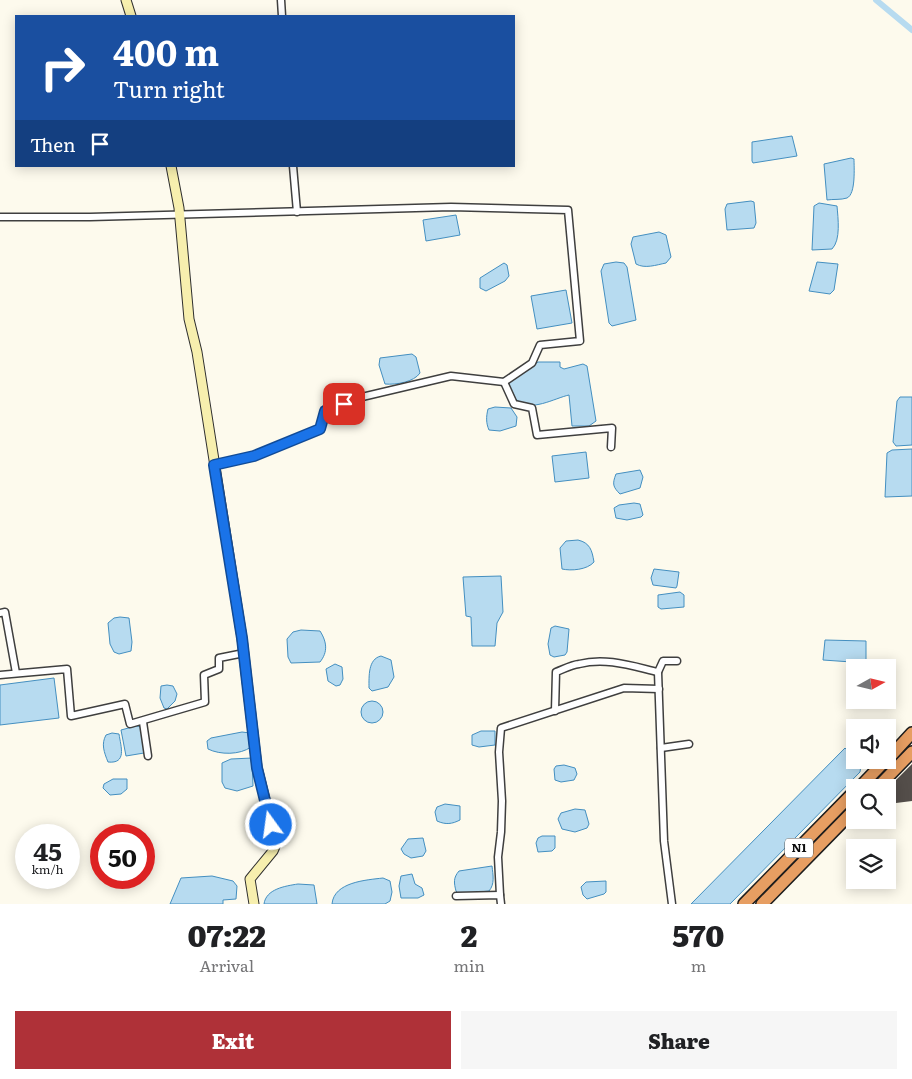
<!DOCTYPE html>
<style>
body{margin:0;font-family:Literata,serif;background:#f6f6f6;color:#202124;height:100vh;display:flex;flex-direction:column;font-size:19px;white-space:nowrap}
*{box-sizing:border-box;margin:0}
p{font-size:16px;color:#757577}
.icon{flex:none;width:28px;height:28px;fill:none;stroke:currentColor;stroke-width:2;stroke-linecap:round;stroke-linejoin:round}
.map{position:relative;height:904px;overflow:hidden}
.drawer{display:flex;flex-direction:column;background:#fff;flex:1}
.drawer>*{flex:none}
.banner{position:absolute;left:15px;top:15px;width:500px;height:152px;border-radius:0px;box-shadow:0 2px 12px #0003;background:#1a4fa0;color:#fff;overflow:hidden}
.needle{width:32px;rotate:82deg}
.tools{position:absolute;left:846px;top:659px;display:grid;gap:10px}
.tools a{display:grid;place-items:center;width:50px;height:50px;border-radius:0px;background:#fff;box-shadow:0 2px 12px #0003;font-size:25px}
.speed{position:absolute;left:15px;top:824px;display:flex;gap:10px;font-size:25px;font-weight:700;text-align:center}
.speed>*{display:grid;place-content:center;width:65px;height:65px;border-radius:50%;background:#fff;box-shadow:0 2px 12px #0003;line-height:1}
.speed small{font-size:12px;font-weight:400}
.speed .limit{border:8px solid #d22;background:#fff;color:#111}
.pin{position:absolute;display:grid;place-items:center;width:42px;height:42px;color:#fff;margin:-21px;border-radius:10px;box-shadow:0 2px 8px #0006}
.me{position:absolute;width:55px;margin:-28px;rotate:346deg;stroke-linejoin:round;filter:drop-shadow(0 0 4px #0008)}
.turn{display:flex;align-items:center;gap:18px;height:105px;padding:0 15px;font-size:22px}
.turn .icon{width:65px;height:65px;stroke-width:2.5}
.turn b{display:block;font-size:35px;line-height:42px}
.then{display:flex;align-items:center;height:48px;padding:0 15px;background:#0003;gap:10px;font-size:19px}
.eta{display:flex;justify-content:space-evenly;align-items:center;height:85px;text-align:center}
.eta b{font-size:30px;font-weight:800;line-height:35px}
.primary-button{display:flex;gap:10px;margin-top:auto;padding:10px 15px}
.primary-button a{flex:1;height:58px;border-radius:0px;background:#af3138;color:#fff;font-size:20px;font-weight:800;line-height:58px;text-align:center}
.primary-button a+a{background:#f6f6f6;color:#202124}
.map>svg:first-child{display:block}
</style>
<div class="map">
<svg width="912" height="904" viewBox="0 0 912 904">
<rect width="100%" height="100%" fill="#fdfaed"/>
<!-- water -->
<g fill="#b7dbf0" stroke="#448fc0">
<polygon points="792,136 797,156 753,163 752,161 752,142"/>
<path d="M851 158 854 159C854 167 856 194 847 198 841 200 833 199 827 200L824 164Z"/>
<polygon points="751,201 754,202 756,223 754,228 727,230 725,209 727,204"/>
<path d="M819 203 837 206C838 218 841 240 832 249L812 250 814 206Z"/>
<polygon points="456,215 460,235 426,241 423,220"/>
<path d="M659 232 666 235 671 257 666 263C656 265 645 269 636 264L631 244 633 237Z"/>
<polygon points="616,262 624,263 627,267 636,320 612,326 609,323 601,271 604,264"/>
<polygon points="817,262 838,264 834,290 830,294 809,291"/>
<polygon points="504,263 507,265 509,276 505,281 486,291 480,288 480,278"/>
<polygon points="566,290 572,323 537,329 531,296"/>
<path d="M412 354 416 357 420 373C414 382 396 385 385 384L379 365 380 358Z"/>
<path d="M538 362H560V367L564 369 583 364 587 366 596 421 589 426H572L569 395C555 398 530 413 517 400 512 396 510 388 508 382Z"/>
<polygon points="900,397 912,397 912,445 896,446 893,442 897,401"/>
<path d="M495 407 511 408 517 417 516 426 500 431 489 430C486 423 486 417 488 409Z"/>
<polygon points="912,449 912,496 885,497 887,453 892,450"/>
<polygon points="586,452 589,478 555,482 552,456"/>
<path d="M640 470 643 477 640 488 620 494C613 487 612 484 616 474Z"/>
<polygon points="634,503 640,504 643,515 641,517 627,520 616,518 614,508 619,505"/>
<path d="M578 540C590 543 592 550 594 562 587 570 571 571 562 569L560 548 566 541Z"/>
<polygon points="654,569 679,572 677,586 676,588 653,585 651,578"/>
<polygon points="501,576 503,612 497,623 495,646 472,646 471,617 466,616 463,577"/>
<polygon points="680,592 684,595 684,607 661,609 658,607 658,595"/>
<polygon points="120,617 129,618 132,642 131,651 119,654 114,652 110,644 108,623 114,618"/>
<polygon points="555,626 569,629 567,652 565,655 554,657 550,655 548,644 551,628"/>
<path d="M301 630 320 631C327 642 328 652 320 662L291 663 288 657 287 639 293 632Z"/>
<polygon points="825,640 866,641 866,663 823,660"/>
<path d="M381 656 391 660 394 677 388 687 372 691 369 688C369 676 368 659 381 656Z"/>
<polygon points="335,664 342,667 343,679 340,685 336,686 328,681 326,669"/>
<polygon points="54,678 59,718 0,725 0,685"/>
<polygon points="167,685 173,686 177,694 175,701 167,709 164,708 160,698 161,686"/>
<circle cx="372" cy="712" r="11"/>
<polygon points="136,726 142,727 144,753 126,756 121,730"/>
<polygon points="481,731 495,731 495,745 479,747 472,745 472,735"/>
<path d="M242 732 250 733 251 747C240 755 220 755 208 749L207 741 211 738Z"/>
<path d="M112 733 119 734C121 747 127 764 108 762 104 752 101 744 106 735Z"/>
<polygon points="845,748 861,765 860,772 730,904 691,904"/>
<polygon points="252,758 253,786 237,791 225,788 222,782 222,763 231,759"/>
<polygon points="564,765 575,768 577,774 574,780 561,782 555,780 554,769 556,766"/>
<polygon points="113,779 127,779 127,789 121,794 110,795 103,788 104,784"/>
<path d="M445 804 460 806V820C452 824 446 825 437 821L435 812 437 807Z"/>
<polygon points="575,809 585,810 589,824 587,828 575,832 562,829 558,819 561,813"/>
<polygon points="542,836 555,836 555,848 552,851 538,852 536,843 538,838"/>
<polygon points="423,838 426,851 423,856 411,858 404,854 401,849 408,839"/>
<path d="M492 866C493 875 495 884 489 891L459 894 456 891C454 883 453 878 459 871Z"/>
<polygon points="412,874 415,884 422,888 424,895 418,898 401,898 399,886 401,876"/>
<polygon points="212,876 233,881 237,886 236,899 223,900 223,904 170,904 181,878"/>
<path d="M383 878 390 881 392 892 390 901 385 904H332C334 882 366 880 383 878Z"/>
<polygon points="606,881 606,892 604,894 587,899 583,895 581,887 586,882"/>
<path d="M298 884 314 885 317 904H264C266 889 285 886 298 884Z"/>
</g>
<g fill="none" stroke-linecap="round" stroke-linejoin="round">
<!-- canal -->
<polyline stroke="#b7dbf0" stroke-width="6" points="876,0 912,30"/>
</g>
<!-- building -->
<polygon fill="#544e4a" points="912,764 912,801 888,804 888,788"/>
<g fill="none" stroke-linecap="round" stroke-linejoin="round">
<!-- street casing -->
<g stroke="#3f3f3f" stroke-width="9">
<g id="street">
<polyline points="281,0 282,16"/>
<polyline points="293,166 297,212"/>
<polyline points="0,217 90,217 451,207 568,210 580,341 540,345 532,363 504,382 451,376 362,397 325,411 320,429 254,456 214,465"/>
<polyline points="504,382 514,404 532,408 537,435 612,428 611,447"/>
<polyline points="0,613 5,612 16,673"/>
<polyline points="0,675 67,669 71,716 125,704 130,724 205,702 204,675 219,669 219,658 244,653"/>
<path d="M555 711 556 672C564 669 571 665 579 664 606 657 632 666 658 672"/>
<polyline points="143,722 148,756"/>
<polyline points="661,748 689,744"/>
<polyline points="500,895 498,857 501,832 502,801 499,752 501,728 624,688 659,689"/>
<polyline points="456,896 500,895 501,904"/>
<polyline points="672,904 664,841 658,672 663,661 677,661"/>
</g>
</g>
<!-- secondary casing -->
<g stroke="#2e2e2e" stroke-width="11">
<g id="secondary">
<polyline points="126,0 131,16"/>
<polyline points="171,166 179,208 189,319 197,352 242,638 257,767 276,844 273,851 250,879 254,904"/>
</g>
</g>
<!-- highway casing -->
<g stroke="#1d1d1d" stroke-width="14">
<g id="highway">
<polyline points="888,759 912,733"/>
<polyline points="859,788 886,760"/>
<polyline points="877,788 912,752"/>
<polyline points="744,904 855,791"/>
<polyline points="762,904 855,809"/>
</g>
</g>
<!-- street -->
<use href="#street" stroke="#fff" stroke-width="6"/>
<!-- secondary -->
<use href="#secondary" stroke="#f7efae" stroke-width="9"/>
<!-- highway -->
<use href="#highway" stroke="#e79e62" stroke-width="11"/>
</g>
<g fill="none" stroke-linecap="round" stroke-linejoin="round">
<!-- route casing -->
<g stroke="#114b97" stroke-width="12">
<polyline id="route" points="271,825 257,768 242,638 214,465 254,456 320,429 325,411 344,404"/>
</g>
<!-- route -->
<use href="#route" stroke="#1a73e8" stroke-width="9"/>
</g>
<g text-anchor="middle" stroke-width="5" stroke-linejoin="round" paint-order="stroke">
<!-- shield labels -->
<rect fill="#fff" stroke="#555" stroke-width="1" x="785" y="838.5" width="28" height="19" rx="4"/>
<g font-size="12" font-weight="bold" fill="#0c0c0c">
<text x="799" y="852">N1</text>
</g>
</g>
</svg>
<div class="tools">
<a><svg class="needle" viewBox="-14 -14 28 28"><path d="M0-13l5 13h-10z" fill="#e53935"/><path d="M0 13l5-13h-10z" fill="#757577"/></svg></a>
<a><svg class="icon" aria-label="sound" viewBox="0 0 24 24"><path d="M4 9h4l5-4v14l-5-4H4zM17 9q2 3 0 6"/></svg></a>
<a><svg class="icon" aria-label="search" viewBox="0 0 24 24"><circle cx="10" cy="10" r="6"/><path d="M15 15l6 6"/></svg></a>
<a><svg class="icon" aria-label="layers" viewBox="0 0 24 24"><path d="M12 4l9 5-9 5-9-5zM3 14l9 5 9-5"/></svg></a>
</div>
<div class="speed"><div>45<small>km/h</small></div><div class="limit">50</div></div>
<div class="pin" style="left:344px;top:404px;background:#d93025"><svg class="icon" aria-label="arrive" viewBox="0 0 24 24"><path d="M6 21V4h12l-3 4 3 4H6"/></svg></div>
<svg class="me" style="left:271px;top:825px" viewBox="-20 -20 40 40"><circle r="17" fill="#1a73e8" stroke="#fff" stroke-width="3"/><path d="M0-11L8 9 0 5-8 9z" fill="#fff"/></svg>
<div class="banner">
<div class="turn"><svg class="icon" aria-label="right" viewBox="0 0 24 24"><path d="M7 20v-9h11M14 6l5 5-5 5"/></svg><div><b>400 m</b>Turn right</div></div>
<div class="then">Then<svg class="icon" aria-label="arrive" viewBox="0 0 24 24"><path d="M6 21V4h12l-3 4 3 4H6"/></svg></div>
</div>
</div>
<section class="drawer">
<div class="eta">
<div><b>07:22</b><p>Arrival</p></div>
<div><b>2</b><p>min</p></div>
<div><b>570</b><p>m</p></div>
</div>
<div class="primary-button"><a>Exit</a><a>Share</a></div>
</section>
